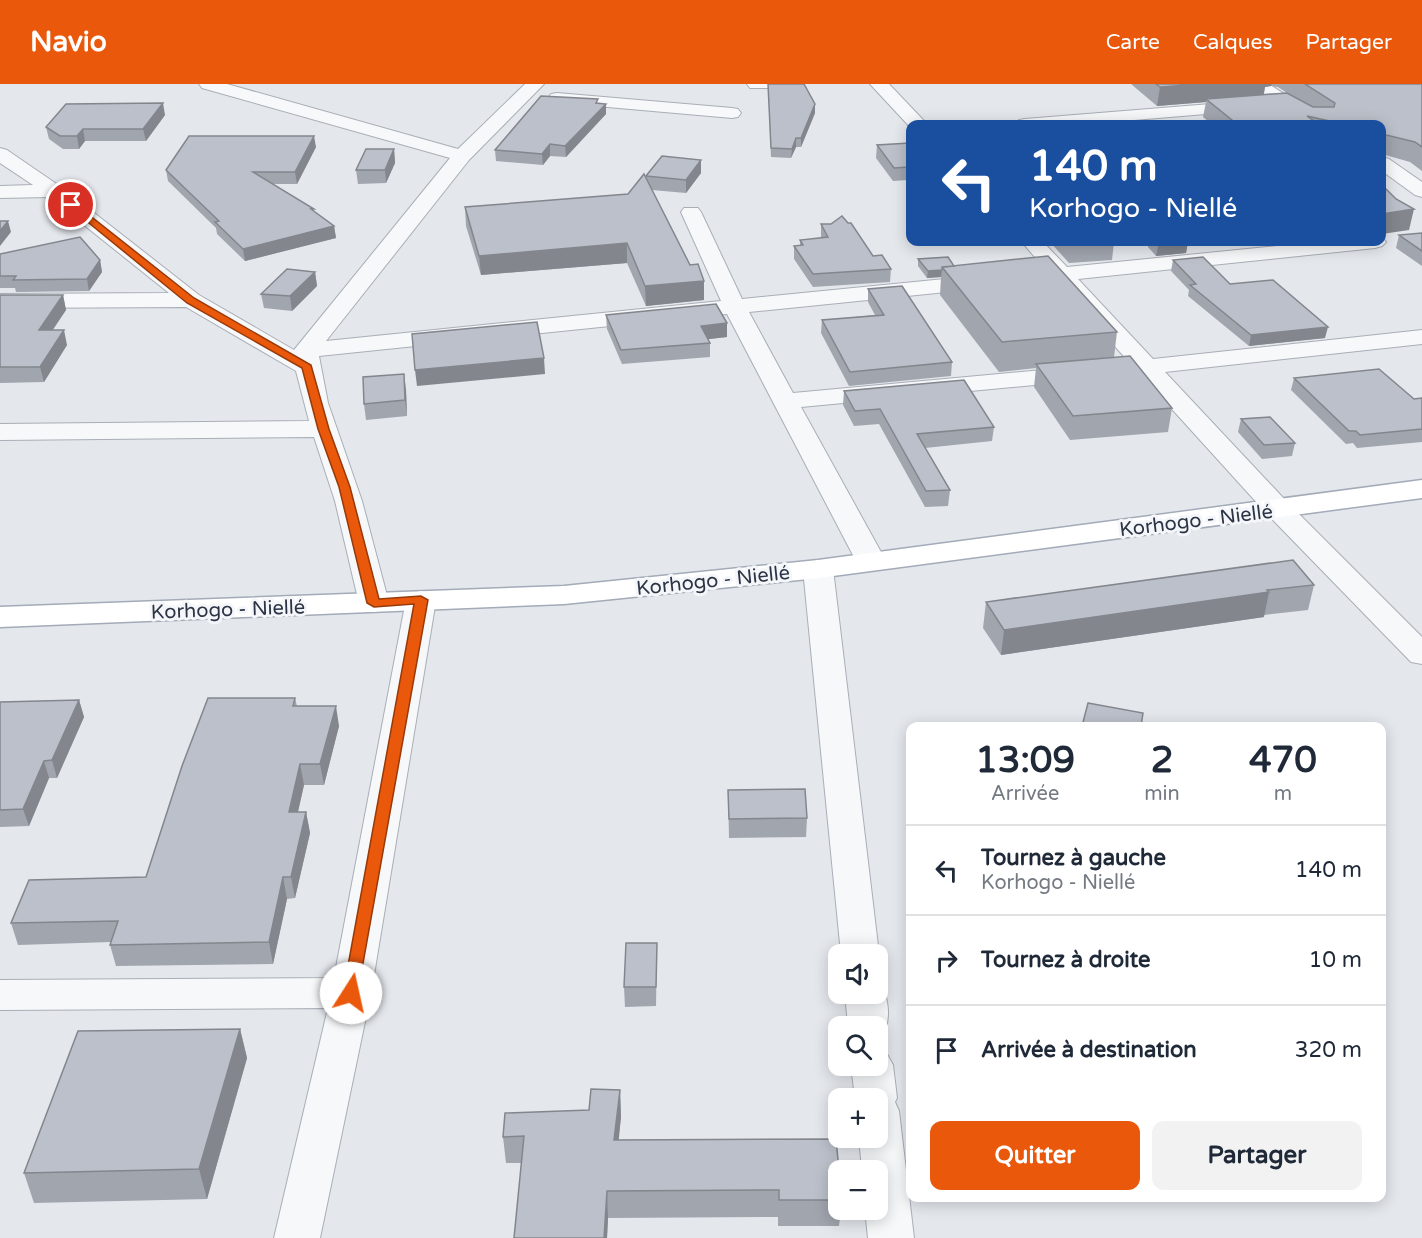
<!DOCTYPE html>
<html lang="fr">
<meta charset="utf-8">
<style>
:root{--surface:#fff;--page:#f2f2f3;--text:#1f2937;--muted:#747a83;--line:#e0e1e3;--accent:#ea580c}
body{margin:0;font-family:"Varela Round",sans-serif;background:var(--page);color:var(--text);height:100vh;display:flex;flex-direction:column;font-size:22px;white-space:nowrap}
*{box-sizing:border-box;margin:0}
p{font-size:20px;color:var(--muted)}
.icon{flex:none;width:33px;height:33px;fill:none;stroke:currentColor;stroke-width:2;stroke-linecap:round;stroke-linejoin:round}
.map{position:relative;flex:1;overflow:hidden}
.side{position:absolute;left:906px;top:638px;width:480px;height:480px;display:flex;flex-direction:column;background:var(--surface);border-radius:12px;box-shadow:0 3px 15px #0003}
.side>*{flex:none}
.guide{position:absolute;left:906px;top:36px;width:480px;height:126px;border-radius:12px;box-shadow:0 3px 15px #0003;background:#1a4fa0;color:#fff;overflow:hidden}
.tools{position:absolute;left:828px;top:860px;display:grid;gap:12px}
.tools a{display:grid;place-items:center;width:60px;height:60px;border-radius:12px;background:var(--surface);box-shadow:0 3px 15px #0003;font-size:30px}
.pin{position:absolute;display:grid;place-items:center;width:51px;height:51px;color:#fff;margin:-26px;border:3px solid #fff;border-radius:50%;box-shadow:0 2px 6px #0007}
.me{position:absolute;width:66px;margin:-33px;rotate:10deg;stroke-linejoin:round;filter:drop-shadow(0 0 4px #0008)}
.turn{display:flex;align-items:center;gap:21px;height:126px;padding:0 24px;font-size:27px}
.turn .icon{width:78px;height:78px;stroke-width:2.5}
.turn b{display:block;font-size:42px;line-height:51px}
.eta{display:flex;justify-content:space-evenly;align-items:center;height:102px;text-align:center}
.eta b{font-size:36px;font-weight:800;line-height:42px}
.action{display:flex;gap:12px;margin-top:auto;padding:12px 24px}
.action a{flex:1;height:69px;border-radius:12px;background:var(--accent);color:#fff;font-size:24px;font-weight:800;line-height:69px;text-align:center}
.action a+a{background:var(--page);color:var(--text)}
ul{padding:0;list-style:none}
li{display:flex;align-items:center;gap:18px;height:90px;padding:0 24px;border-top:2px solid var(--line)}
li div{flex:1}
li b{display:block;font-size:22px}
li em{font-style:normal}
header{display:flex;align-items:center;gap:36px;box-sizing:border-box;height:84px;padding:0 30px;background:var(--accent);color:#fff}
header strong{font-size:28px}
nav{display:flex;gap:33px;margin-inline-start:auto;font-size:21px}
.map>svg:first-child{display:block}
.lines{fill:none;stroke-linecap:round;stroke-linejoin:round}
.minor-casing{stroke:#a9aeb7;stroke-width:2}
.major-casing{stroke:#a3abb8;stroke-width:3}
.minor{fill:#f7f8fa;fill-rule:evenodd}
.major{fill:#fff;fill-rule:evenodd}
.wall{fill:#a1a5ae;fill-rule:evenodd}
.shaded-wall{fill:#83868d}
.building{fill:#bbc0ca;stroke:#83868d;stroke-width:1.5}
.route{fill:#ea580c;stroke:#983908;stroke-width:1.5}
.labels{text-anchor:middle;stroke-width:6;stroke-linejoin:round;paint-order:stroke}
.street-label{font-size:20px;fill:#2b3445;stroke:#f4f6f9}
</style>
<header>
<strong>Navio</strong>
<nav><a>Carte</a><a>Calques</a><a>Partager</a></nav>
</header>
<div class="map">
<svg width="1422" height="1154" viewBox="0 0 1422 1154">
<rect width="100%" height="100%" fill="#e4e7ec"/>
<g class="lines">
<g class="minor-casing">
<g id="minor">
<path d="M199,0H227L458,65L525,0H544L469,76L326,257L721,217L681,128L684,124H698L701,128L742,215L1045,185L1022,158H1043L1067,183L1317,158H1382V154L1386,158L1382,162L1375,164L1078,195L1153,275L1422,246V260L1165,288L1288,419L1422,553V580L1411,578L1268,431L1141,291L801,323L886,477L881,483L871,486L861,483L856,477L727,230L319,272L328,319L362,417L389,519L385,525L374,528L363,525L359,519L335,417L314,353L0,356V340L309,337L296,287L186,223L0,224V210L169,209L49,113L0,114V102L33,101L0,79V64L7,66L61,103L199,211L294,266L450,74L202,4ZM1056,197L1129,278L793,309L749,228Z"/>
<polygon points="747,0 773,0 770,4 750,4"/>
<polygon points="870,0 889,0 927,40 910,40 910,43"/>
<polygon points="1248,0 1269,0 1330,40 1309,40"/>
<polygon points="557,9 732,24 738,25 741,29 738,33 732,34 551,18 548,14 551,10"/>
<polygon points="1248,17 1254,18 1257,22 1254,26 1086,40 1016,40 1019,36 1025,35"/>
<polygon points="1382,73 1389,75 1422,98 1422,113 1415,111 1382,87"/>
<polygon points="818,476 828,479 833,485 879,870 878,873 878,870 841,870 803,485 808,479"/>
<polygon points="421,507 432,510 436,516 371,909 320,1154 274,1154 328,924 0,926 0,896 334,894 406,516 410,510"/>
<path d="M878,898C890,911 891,938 882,953L878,954V942H848L845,909H878Z"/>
<polygon points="878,967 887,970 893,981 897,1014 895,1018 899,1027 914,1154 868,1154 865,1125 878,1125 878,1086 862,1086 859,1053 878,1053 878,1014 855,1014 851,981 878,981"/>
</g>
</g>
<g class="major-casing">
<polygon id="major" points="1422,396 1422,414 818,494 564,520 0,543 0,523 564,502 818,476"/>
</g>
<use href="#minor" class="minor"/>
<use href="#major" class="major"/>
</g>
<g class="wall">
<polygon points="768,0 815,20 815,29 801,63 796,63 791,74 771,73"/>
<path d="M1131,0H1422V87L1410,78L1382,70V40H1211L1203,33L1206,18L1157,22ZM1271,2L1278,3L1287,9L1264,10L1265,3Z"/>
<polygon points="599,19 606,30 566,73 550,72 543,81 496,77 495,66"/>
<polygon points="165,31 146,57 85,57 79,65 63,65 49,55 46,43"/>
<polygon points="910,59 910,99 908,96 893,97 876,74 877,61"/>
<polygon points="316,63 297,100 272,100 334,142 336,154 245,177 217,150 216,144 168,97 166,86"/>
<polygon points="394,65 395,79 386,99 358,100 356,86"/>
<polygon points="701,76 701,89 686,109 652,106 690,181 704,197 704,216 646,222 627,179 481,191 466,142 465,123 628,110 646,94 646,92"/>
<polygon points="821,140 873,172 891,185 890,198 813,203 794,175 794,162 800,161 800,156 821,154"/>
<polygon points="1422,149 1422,182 1396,164 1399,151"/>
<polygon points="1050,158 1114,158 1112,176 1069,179"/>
<polygon points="1148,158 1188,158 1186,169 1156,172 1148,163"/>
<polygon points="1272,158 1317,158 1275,160"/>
<polygon points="0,170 100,176 102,188 89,207 16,208 15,204 0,204"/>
<polygon points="918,175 954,182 1117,248 1114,273 1172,324 1168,348 1070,356 1034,303 1036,284 999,288 940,211 941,193 927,194 918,182"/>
<polygon points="1173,176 1230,200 1325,254 1249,262 1188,212 1189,206 1171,187"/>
<polygon points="315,188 317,202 292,227 264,224 261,210"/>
<polygon points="868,205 952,278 951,292 849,302 821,249 822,236 875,231 868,218"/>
<polygon points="0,211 63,211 66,226 53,246 67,261 44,298 0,299"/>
<polygon points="606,231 727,239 727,253 708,255 710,259 710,273 622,280 607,245"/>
<polygon points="1294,294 1414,315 1422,314 1422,358 1357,364 1353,359 1346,360 1291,306"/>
<polygon points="406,306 407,332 366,336 364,320"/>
<polygon points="844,307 994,343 992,357 925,364 950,406 948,422 925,423 879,340 854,342 843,321"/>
<polygon points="1241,335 1295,359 1292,372 1262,375 1238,348"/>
<polygon points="1314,501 1308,526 1264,531 1264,533 1001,571 983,544 986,518"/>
<polygon points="295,614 297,622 339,642 324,701 304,701 298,728 306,728 310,749 295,814 287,815 273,880 116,882 110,861 111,858 18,861 11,839 146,793"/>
<polygon points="79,616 84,633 57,694 49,694 29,742 0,743 0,618"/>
<polygon points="728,706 807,734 806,753 729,754"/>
<polygon points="657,859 656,922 625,923 624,903"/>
<polygon points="240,945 247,974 207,1115 34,1119 24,1089"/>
<polygon points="620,1006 621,1033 618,1056 838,1086 838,1125 841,1125 839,1142 778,1142 778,1133 608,1134 607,1154 514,1154 522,1079 506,1079 503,1053 589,1026"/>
</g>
<g class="shaded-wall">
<polygon points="1202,0 1272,0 1271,2 1265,3 1263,13 1206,15 1206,18 1157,22 1160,3"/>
<polygon points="163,19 165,31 146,57 143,45"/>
<polygon points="606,20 606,30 566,73 565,62"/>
<polygon points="815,20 815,29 801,63 801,54"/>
<polygon points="83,45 85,57 79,65 77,52"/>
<polygon points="314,52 316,63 297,100 295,88"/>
<polygon points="796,54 796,63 791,74 792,65"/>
<polygon points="550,60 550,72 543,81 542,70"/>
<polygon points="394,65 395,79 386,99 385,86"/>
<polygon points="701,76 701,89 686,109 686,96"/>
<polygon points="1414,125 1409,146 1382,150 1382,130"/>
<polygon points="8,137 11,148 0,162 0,147"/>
<polygon points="334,142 336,154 245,177 243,165"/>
<polygon points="1159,158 1188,158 1186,169 1156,172"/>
<polygon points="627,159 627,179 481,191 479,172"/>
<polygon points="100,176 102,188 89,207 87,195"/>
<polygon points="942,186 941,193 927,194 928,187"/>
<polygon points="315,188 317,202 292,227 290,212"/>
<polygon points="704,197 704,216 646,222 645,202"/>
<polygon points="63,211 66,226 42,261 39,246"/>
<polygon points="727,239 727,253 701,256 701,242"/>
<polygon points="1328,243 1325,254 1249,262 1251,251"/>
<polygon points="64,246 67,261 44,298 40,283"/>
<polygon points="544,274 545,290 417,302 415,286"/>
<polygon points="404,290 406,306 407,332 405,316"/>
<polygon points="1269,508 1264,533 1001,571 1004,546"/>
<polygon points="79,616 84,633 57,694 52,676"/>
<polygon points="336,622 339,642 324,701 320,680"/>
<polygon points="44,677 49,694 29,742 23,725"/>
<polygon points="300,680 304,701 293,749 289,728"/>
<polygon points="306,728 310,749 295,814 291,793"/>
<polygon points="283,793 287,815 273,880 269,858"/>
<polygon points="240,945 247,974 207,1115 199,1085"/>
<polygon points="620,1006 621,1033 616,1083 614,1056"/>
<polygon points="607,1107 608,1134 607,1154 604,1154"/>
</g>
<g class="building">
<polygon points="768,0 804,0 815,20 801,54 796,54 792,65 771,64"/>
<polygon points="1156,0 1202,0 1160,3"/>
<polygon points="1305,0 1422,0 1422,63 1415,58 1382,50 1382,40 1343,40 1307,32 1318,40 1237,40 1206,15 1287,9 1313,23 1334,23 1335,19"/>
<polygon points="541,12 598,15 596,19 606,20 565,62 550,60 542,70 495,66"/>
<polygon points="163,19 143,45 83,45 77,52 60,52 46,43 66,20"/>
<polygon points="189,52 314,52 295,88 253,88 314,125 311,125 334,142 243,165 215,138 219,137 166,86"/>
<polygon points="910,59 910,85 909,83 894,84 877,61"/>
<polygon points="366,65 394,65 385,86 356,86"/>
<polygon points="662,72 701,76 686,96 646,92"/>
<polygon points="644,90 690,181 698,180 704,197 645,202 627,159 479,172 465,123 628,110"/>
<polygon points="1382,101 1396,115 1414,125 1382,130"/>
<polygon points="842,132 848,139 851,139 873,172 882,171 891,185 813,190 794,162 803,161 800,156 828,153 821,140 831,140"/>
<polygon points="0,137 8,137 0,147"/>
<polygon points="1422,149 1422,167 1399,151"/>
<polygon points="80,153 100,176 87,195 13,196 16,192 0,192 0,170"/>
<polygon points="1048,172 1117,248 1002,258 942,183"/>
<polygon points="948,173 954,182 942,183 942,186 928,187 918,175"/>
<polygon points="1203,173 1230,200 1273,196 1328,243 1251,251 1190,201 1196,200 1173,176"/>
<polygon points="287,185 315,188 290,212 261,210"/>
<polygon points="902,202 952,278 850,288 822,236 884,231 868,205"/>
<polygon points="0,211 63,211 39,246 64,246 40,283 0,283"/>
<polygon points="716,220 727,239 701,242 710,259 621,266 606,231"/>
<polygon points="537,238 544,274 415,286 412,250"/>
<polygon points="1130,272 1172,324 1073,332 1036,280"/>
<polygon points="1379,285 1414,315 1422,314 1422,345 1360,351 1356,347 1349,347 1294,294"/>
<polygon points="404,290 405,316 364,320 363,293"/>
<polygon points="964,296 994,343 917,350 950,406 926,407 880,325 855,327 844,307"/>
<polygon points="1270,333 1295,359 1264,361 1241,335"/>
<polygon points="1293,476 1314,501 1267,506 1269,508 1004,546 986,518"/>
<polygon points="208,614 295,614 293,622 336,622 320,680 300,680 289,728 306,728 291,793 283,793 269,858 110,861 118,837 11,839 29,796 146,793 182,682"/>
<polygon points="79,616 52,676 44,677 23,725 0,726 0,618"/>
<polygon points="1088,619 1143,629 1141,642 1082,642"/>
<polygon points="805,705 807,734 729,735 728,706"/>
<polygon points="626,859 657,859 656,903 624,903"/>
<polygon points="240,945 199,1085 24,1089 78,947"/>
<polygon points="591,1005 620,1006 614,1056 836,1055 839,1086 838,1116 779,1116 779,1106 607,1107 604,1154 514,1154 524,1052 503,1053 505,1029 589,1026"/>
</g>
<polygon class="route" points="68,119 74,119 194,214 311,281 329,345 350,403 379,515 421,512 428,516 357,913 351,915 345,913 343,909 414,520 374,523 367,519 339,403 318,345 302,284 187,219 68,122"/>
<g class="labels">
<g class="street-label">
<text transform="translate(1196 436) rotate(-7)" y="7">Korhogo - Niellé</text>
<text transform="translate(713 496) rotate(-6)" y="7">Korhogo - Niellé</text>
<text transform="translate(228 525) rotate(-2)" y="7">Korhogo - Niellé</text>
</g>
</g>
</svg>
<div class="tools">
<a><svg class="icon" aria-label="sound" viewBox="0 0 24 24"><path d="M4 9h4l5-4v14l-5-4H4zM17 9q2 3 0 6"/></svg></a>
<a><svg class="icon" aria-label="search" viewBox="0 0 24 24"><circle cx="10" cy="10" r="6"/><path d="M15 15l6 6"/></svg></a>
<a>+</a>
<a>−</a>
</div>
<div class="pin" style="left:71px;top:121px;background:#d93025"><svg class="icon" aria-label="arrive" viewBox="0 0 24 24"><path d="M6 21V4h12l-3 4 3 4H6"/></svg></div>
<svg class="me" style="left:351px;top:909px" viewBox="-20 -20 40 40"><circle r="19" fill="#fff"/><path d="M0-13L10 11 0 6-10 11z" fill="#ea580c"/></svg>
<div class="guide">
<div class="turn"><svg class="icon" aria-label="left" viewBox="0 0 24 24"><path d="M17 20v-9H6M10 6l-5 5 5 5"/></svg><div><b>140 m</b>Korhogo - Niellé</div></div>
</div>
<section class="side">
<div class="eta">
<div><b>13:09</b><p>Arrivée</p></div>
<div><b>2</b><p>min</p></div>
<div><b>470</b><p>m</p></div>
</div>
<ul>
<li><svg class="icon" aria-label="left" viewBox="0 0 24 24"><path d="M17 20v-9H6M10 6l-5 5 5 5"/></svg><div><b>Tournez à gauche</b><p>Korhogo - Niellé</p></div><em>140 m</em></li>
<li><svg class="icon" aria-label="right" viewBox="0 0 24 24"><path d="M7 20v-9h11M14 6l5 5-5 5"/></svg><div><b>Tournez à droite</b></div><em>10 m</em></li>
<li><svg class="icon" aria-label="arrive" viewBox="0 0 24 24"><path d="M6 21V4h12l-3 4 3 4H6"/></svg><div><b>Arrivée à destination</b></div><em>320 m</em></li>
</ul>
<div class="action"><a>Quitter</a><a>Partager</a></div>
</section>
</div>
